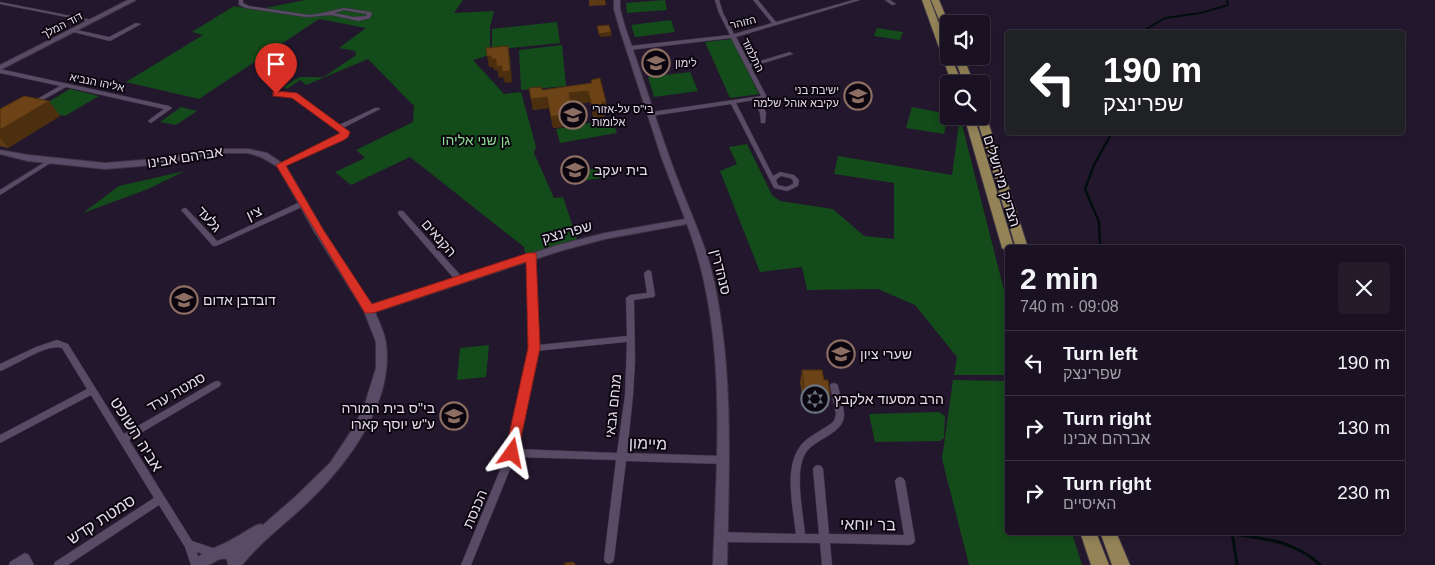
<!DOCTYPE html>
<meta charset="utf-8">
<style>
:root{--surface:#1a1122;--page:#231a2a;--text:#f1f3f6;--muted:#9f9da5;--line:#383140}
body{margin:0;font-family:Arial,Heebo,sans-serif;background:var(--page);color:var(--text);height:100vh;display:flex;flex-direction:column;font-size:19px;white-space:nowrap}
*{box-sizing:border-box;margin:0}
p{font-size:16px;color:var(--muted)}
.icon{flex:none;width:28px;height:28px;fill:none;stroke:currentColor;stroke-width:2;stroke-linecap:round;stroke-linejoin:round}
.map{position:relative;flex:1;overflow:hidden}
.details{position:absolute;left:1005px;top:245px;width:400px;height:290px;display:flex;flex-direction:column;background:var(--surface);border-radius:5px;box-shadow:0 2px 8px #0003,0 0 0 1px var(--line)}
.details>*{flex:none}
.top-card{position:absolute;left:1005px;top:30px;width:400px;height:105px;border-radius:5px;box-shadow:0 2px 8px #0003,0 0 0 1px var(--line);background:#202124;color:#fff;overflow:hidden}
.controls{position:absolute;left:940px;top:15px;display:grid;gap:10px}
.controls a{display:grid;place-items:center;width:50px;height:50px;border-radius:5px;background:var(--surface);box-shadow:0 2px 8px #0003,0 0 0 1px var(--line);font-size:25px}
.pin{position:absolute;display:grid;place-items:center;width:42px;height:42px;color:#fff;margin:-51px -21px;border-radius:50% 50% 50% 0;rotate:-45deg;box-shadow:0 0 5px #0007}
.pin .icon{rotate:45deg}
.me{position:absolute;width:55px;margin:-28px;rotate:12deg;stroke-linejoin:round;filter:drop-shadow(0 0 4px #0008)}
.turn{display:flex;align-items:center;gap:18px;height:105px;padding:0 15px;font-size:22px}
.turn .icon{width:65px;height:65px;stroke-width:2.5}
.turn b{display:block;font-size:35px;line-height:42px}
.round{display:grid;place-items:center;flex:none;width:52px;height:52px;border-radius:5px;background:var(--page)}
.overview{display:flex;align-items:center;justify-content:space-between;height:85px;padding:0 15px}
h1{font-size:30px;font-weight:700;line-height:38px}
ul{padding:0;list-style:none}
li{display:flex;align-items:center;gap:15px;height:65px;padding:0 15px;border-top:1px solid var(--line)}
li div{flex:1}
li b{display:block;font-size:19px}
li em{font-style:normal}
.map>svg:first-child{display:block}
.green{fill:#144b1a}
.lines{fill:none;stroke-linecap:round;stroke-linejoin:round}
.stream-far2{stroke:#020e0e;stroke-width:2}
.stream-far1{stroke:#020e0e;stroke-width:2.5}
.stream{stroke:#020e0e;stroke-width:3}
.minor-casing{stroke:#3c3243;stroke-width:1}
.tertiary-casing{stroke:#3c3243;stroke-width:2}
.primary-casing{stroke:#3c3243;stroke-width:2}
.minor{fill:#594b65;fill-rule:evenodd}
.tertiary{fill:#594b65;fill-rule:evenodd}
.primary{fill:#938357;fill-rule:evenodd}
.wall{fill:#5d3a13}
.shaded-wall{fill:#4c2f0f}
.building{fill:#6c4316;stroke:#4c2f0f}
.route{fill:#d93025;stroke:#8d1f18}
.labels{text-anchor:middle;stroke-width:4;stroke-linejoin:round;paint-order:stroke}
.far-street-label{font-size:11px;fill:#e2dae9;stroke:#0a050e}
.far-poi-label{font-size:11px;fill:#e2dae9;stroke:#0a050e;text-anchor:start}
.park-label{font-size:14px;fill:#8bda8e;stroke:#0a050e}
.street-label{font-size:14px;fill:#e2dae9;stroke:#0a050e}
.poi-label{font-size:14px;fill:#e2dae9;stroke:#0a050e;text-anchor:start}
.near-street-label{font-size:16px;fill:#e2dae9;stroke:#0a050e}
</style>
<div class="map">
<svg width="1435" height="565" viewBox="0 0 1435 565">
<rect width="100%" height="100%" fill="#23172d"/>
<g class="green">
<polygon points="305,0 463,0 454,13 494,11 490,27 490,55 473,60 504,94 521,92 536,147 534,153 554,198 563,197 578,242 526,257 524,247 410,157 351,185 335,172 365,158 356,150 413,122 414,106 368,59 306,85 300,80 287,89 284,87 299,77 324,77 356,55 355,51 339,48 366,28 319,19 199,99 126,82 203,35 192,32 234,6 255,10"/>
<polygon points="665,0 667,10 627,13 626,3"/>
<polygon points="671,20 675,32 635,37 631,25"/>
<polygon points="557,22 560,43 492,50 492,29"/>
<polygon points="877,28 903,32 900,40 874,36"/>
<polygon points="732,39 759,94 730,98 705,42"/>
<polygon points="562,45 566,86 521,90 519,50"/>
<polygon points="690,72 698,91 654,97 648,77"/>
<polygon points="70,89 99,96 65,116 35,110"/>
<polygon points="181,107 197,111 176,125 160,122"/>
<polygon points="912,107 948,114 944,134 906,128"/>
<polygon points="960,117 1007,302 1007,375 954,375 957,357 915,305 878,289 807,290 802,267 760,272 720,171 737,164 729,147 747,144 772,195 780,201 833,209 864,236 894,239 894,183 834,174 838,156 952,175"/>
<polygon points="612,119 617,133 560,143 556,129"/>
<polygon points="598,168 601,178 577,182 574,172"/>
<polygon points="185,171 148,189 83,213 119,186"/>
<polygon points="489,345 486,377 457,380 460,348"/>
<polygon points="953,380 1007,381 1008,532 1072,533 1082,565 969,565 942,459"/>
<polygon points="939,412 945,416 944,438 940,441 875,442 869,414"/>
</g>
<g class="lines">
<g class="stream-far2">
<polyline points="1131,32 1143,31 1165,18 1201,13 1228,5 1227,0"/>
<polyline points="1106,144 1112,132"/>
</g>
<polyline class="stream-far1" points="1100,248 1099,222 1085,189 1094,165 1106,143"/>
<g class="stream">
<polyline points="1232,532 1237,565"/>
<path d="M1233,534C1264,538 1297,542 1320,565"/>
</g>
<g class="minor-casing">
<g id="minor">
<path d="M239,0H243V3L249,6L309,15L318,14L344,8L370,12L372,13L370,18L359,21L331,15L306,17L246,8L239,5ZM344,10L367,14L366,16L354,17L334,13Z"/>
<path d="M715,0H719L723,13L734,34L772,23L753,0H758L776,22L853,0H860L736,37L750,64L790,52L793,54L751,67L767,97L760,99L766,113L765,123H761L760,113L754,100L736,103L773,176L780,172L794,175L799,180L798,186L787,191L774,188L731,104L651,116L648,114L651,112L761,96L731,38L630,50L627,48L630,46L730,35L719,13ZM781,176L790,178L793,180V184L786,187L778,185L776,180Z"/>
<polygon points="885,0 890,0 896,4 892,5"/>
<polygon points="0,2 92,20 94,21 92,22 0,4"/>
<polygon points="136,23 141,24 110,41 69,31 72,29 109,37"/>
<polygon points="0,69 169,106 172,108 151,123 148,121 149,120 164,109 66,87 32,106 30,105 30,103 60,86 0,73"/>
<polygon points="276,92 296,94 339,125 375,108 379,108 380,109 343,128 349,133 343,139 281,167 278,165 279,164 339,137 342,133 293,97 274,95 274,93"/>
<polygon points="50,159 52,160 52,162 0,195 0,190"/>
<polygon points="300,202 302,202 305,204 304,206 216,246 213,246 181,210 184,208 186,208 217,241"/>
<polygon points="399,211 403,211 462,277 463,279 462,281 456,281 399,215 398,213"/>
<path d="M529,254H535L536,256L538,345L627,336L626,298L630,295L647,293L644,273L648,270L651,271L655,295L654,297L634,300L635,361L633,395L627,453L723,456L726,457L728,460L726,463L723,464L626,461L614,559L613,562L609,564L605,562L604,559L616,460L515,457L471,565H461L507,453L530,348L528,256ZM627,342L625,395L617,453L517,449L537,351Z"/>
<path d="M57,340L68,344L124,434L214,382L217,381L220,382L221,384L220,386L129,440L192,541L219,550L220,553L219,556L215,558L197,552L201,565H191L185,547L159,505L68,565H54L55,562L154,498L91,395L0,443V435L87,389L62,348C47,343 15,366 0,371V364L36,347Z"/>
<path d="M834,383L837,384L838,386C840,395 843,404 844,413C846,435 812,438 804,456C795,475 803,513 805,534H819L813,469L815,466L818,465L821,466L823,469L829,534L904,535L895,481L897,478L900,477L903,478L905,481L915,540L914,543L910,545L830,543L832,565H822L820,543L721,542L717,540L716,537L717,534L721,532L796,534C793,507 783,465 802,444C811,434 824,430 834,421L836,414L830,386L831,384Z"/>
<polygon points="25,553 29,555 34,565 9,565 10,562"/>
</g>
</g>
<g class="tertiary-casing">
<g id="tertiary">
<polygon points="128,0 136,0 0,70 0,65"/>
<path d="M614,0H620V9L625,27C643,77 658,128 677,178C690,212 706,245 714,281C734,375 729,470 727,565H713C717,452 728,332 687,224L605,239L560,251L375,312C379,322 385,333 386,344C394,404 346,466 305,505C284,525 260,542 242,565H228L227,559C216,557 215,564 207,565C203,565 197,565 193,565C199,552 210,550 221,545C233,540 244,532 255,526L260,524L263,525L295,497L330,463L352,430L364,407L376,368V342L364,311L314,231L278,167L261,157L248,153H221L154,165L105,169L28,161L0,154V150L28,155L105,163L154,159L221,149H248L267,153L285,165L323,230L371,305L558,245L605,233L685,219L662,159L619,27L614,9Z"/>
</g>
</g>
<g class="primary-casing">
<g id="primary">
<polygon points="922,0 930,0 949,50 949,56 951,56 962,84 952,84"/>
<polygon points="931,0 939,0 949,24 949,36 945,34"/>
<polygon points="954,56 963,56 974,84 964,84"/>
<polygon points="981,112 986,115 1028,248 1016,248 976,116 981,116"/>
<polygon points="964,116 974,116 1014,248 1008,248 1008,252 1002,248"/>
<polygon points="1080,532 1096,532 1109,565 1091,565"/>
<polygon points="1100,532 1116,532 1130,565 1112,565"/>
</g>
</g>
<use href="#minor" class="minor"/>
<use href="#tertiary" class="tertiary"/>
<use href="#primary" class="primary"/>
</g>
<g class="wall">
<polygon points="589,0 605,0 606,5 589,6"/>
<polygon points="591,80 606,102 608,113 604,114 605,120 594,121 590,102 571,105 575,123 562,125 563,127 553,128 549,108 533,110 531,99 542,90 592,83"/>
<polygon points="49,101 60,116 8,148 0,146 0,109"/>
<polygon points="802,370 824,380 830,395 828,407 804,407 800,382"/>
</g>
<g class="shaded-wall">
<polygon points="611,32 612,36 600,37 599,34"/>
<polygon points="508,46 510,57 512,82 505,83 503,77 499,78 497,70 494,70 493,67 489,67 487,56"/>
<polygon points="588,91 590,102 571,105 569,93"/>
<polygon points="547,97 549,108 533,110 531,99"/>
<polygon points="49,101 60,116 8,148 0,137 0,130"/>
<polygon points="602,102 606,102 608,113 604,114 605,120 594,121 593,110"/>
<polygon points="573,112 575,123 562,125 563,127 553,128 551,117 561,113"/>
</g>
<g class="building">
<polygon points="609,25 611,32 599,34 597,26"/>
<polygon points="508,46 510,71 502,72 502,66 496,66 496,59 491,59 491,56 487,56 486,48"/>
<polygon points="600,78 606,102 602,102 604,108 593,110 588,91 569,93 573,112 561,113 561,115 551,117 547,97 531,99 529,88 542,87 542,90 592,83 591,80"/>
<polygon points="24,96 49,101 0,130 0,109"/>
<polygon points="802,370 822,370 824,380 828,380 830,395 805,396"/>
<polygon points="573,562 576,565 564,565 565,563"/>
</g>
<polygon class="route" points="276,91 297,93 350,132 348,137 344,140 286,166 324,231 372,304 528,253 536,253 540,348 517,457 512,459 507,457 505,453 528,348 526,262 373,313 365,313 276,165 340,133 292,98 273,96 273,92"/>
<defs>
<g id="school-ring" transform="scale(1.4375)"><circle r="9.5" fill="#0a050e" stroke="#8d6e63" stroke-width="1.5"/><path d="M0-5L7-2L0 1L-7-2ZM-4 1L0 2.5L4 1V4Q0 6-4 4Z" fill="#8d6e63"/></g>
<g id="synagogue-ring" transform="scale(1.4375)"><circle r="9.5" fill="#0a050e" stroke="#6b7280" stroke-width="1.5"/><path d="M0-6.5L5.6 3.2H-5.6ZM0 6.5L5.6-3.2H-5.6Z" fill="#6b7280"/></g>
</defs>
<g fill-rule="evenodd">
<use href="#school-ring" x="656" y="63"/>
<use href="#school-ring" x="858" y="96"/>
<use href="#school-ring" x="573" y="115"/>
<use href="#school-ring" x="575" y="170"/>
<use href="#school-ring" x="184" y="300"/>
<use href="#school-ring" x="841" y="354"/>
<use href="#synagogue-ring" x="815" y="399"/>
<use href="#school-ring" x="454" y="416"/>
</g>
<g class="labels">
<g class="far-street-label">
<text transform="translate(743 22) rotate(-14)" y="4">הזוהר</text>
<text transform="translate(62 25) rotate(-27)" y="4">דוד המלך</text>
<text transform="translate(753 55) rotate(63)" y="4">התלמוד</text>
<text transform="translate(97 82) rotate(12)" y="4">אליהו הנביא</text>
</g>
<g class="far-poi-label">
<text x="675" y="67">לימון</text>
<text x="839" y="94" text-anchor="end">ישיבת בני<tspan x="839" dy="13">עקיבא אוהל שלמה</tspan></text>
<text x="592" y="113">בי"ס על-אזורי<tspan x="592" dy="13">אלומות</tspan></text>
</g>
<g class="park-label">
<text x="476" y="145">גן שני אליהו</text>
</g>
<g class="street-label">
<text transform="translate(185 157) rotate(-9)" y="5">אברהם אבינו</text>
<text transform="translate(1002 181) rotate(73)" y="5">הצדיק מירושלים</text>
<text transform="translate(254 213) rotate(-25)" y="5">צין</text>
<text transform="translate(209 219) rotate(48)" y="5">גלעד</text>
<text transform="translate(567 232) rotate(-15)" y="5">שפרינצק</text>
<text transform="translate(439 238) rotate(49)" y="5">הקנאים</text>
<text transform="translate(721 272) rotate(76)" y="5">סנהדרין</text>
<text transform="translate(176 392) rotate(-30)" y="5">סמטת ערד</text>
<text transform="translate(613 406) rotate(-84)" y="5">מנחם גבאי</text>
<text transform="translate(475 509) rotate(-67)" y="5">הכנסת</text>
</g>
<g class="poi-label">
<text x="594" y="175">בית יעקב</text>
<text x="203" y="305">דובדבן אדום</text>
<text x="860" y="359">שערי ציון</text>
<text x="834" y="404">הרב מסעוד אלקבץ</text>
<text x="435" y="413" text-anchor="end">בי"ס בית המורה<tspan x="435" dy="16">ע"ש יוסף קארו</tspan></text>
</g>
<g class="near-street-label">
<text transform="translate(137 434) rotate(58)" y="6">אביה השופט</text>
<text transform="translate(648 443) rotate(2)" y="6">מיימון</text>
<text transform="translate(101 519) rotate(-33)" y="6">סמטת קדש</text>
<text transform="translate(868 524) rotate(1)" y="6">בר יוחאי</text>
</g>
</g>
</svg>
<div class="controls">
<a><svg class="icon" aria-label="sound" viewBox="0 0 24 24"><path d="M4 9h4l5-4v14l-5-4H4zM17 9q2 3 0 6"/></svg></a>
<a><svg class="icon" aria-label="search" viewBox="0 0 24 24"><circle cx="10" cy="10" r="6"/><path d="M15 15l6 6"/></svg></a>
</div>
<div class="pin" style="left:276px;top:94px;background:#d93025"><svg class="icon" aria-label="arrive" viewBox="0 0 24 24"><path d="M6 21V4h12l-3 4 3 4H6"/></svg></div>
<svg class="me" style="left:512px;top:453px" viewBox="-20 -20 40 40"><path d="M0-17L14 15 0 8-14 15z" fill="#d93025" stroke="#fff" stroke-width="4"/></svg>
<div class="top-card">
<div class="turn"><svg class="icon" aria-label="left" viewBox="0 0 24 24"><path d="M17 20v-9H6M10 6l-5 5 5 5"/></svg><div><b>190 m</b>שפרינצק</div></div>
</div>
<section class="details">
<div class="overview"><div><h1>2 min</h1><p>740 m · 09:08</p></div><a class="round"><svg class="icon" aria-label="close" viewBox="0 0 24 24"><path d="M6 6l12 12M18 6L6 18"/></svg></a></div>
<ul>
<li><svg class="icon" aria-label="left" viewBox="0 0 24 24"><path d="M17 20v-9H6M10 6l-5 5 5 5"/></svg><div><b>Turn left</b><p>שפרינצק</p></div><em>190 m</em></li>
<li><svg class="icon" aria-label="right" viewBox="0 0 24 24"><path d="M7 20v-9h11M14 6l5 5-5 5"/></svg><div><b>Turn right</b><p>אברהם אבינו</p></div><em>130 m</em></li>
<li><svg class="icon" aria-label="right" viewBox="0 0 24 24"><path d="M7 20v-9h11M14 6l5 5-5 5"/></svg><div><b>Turn right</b><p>האיסיים</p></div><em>230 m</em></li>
</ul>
</section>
</div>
